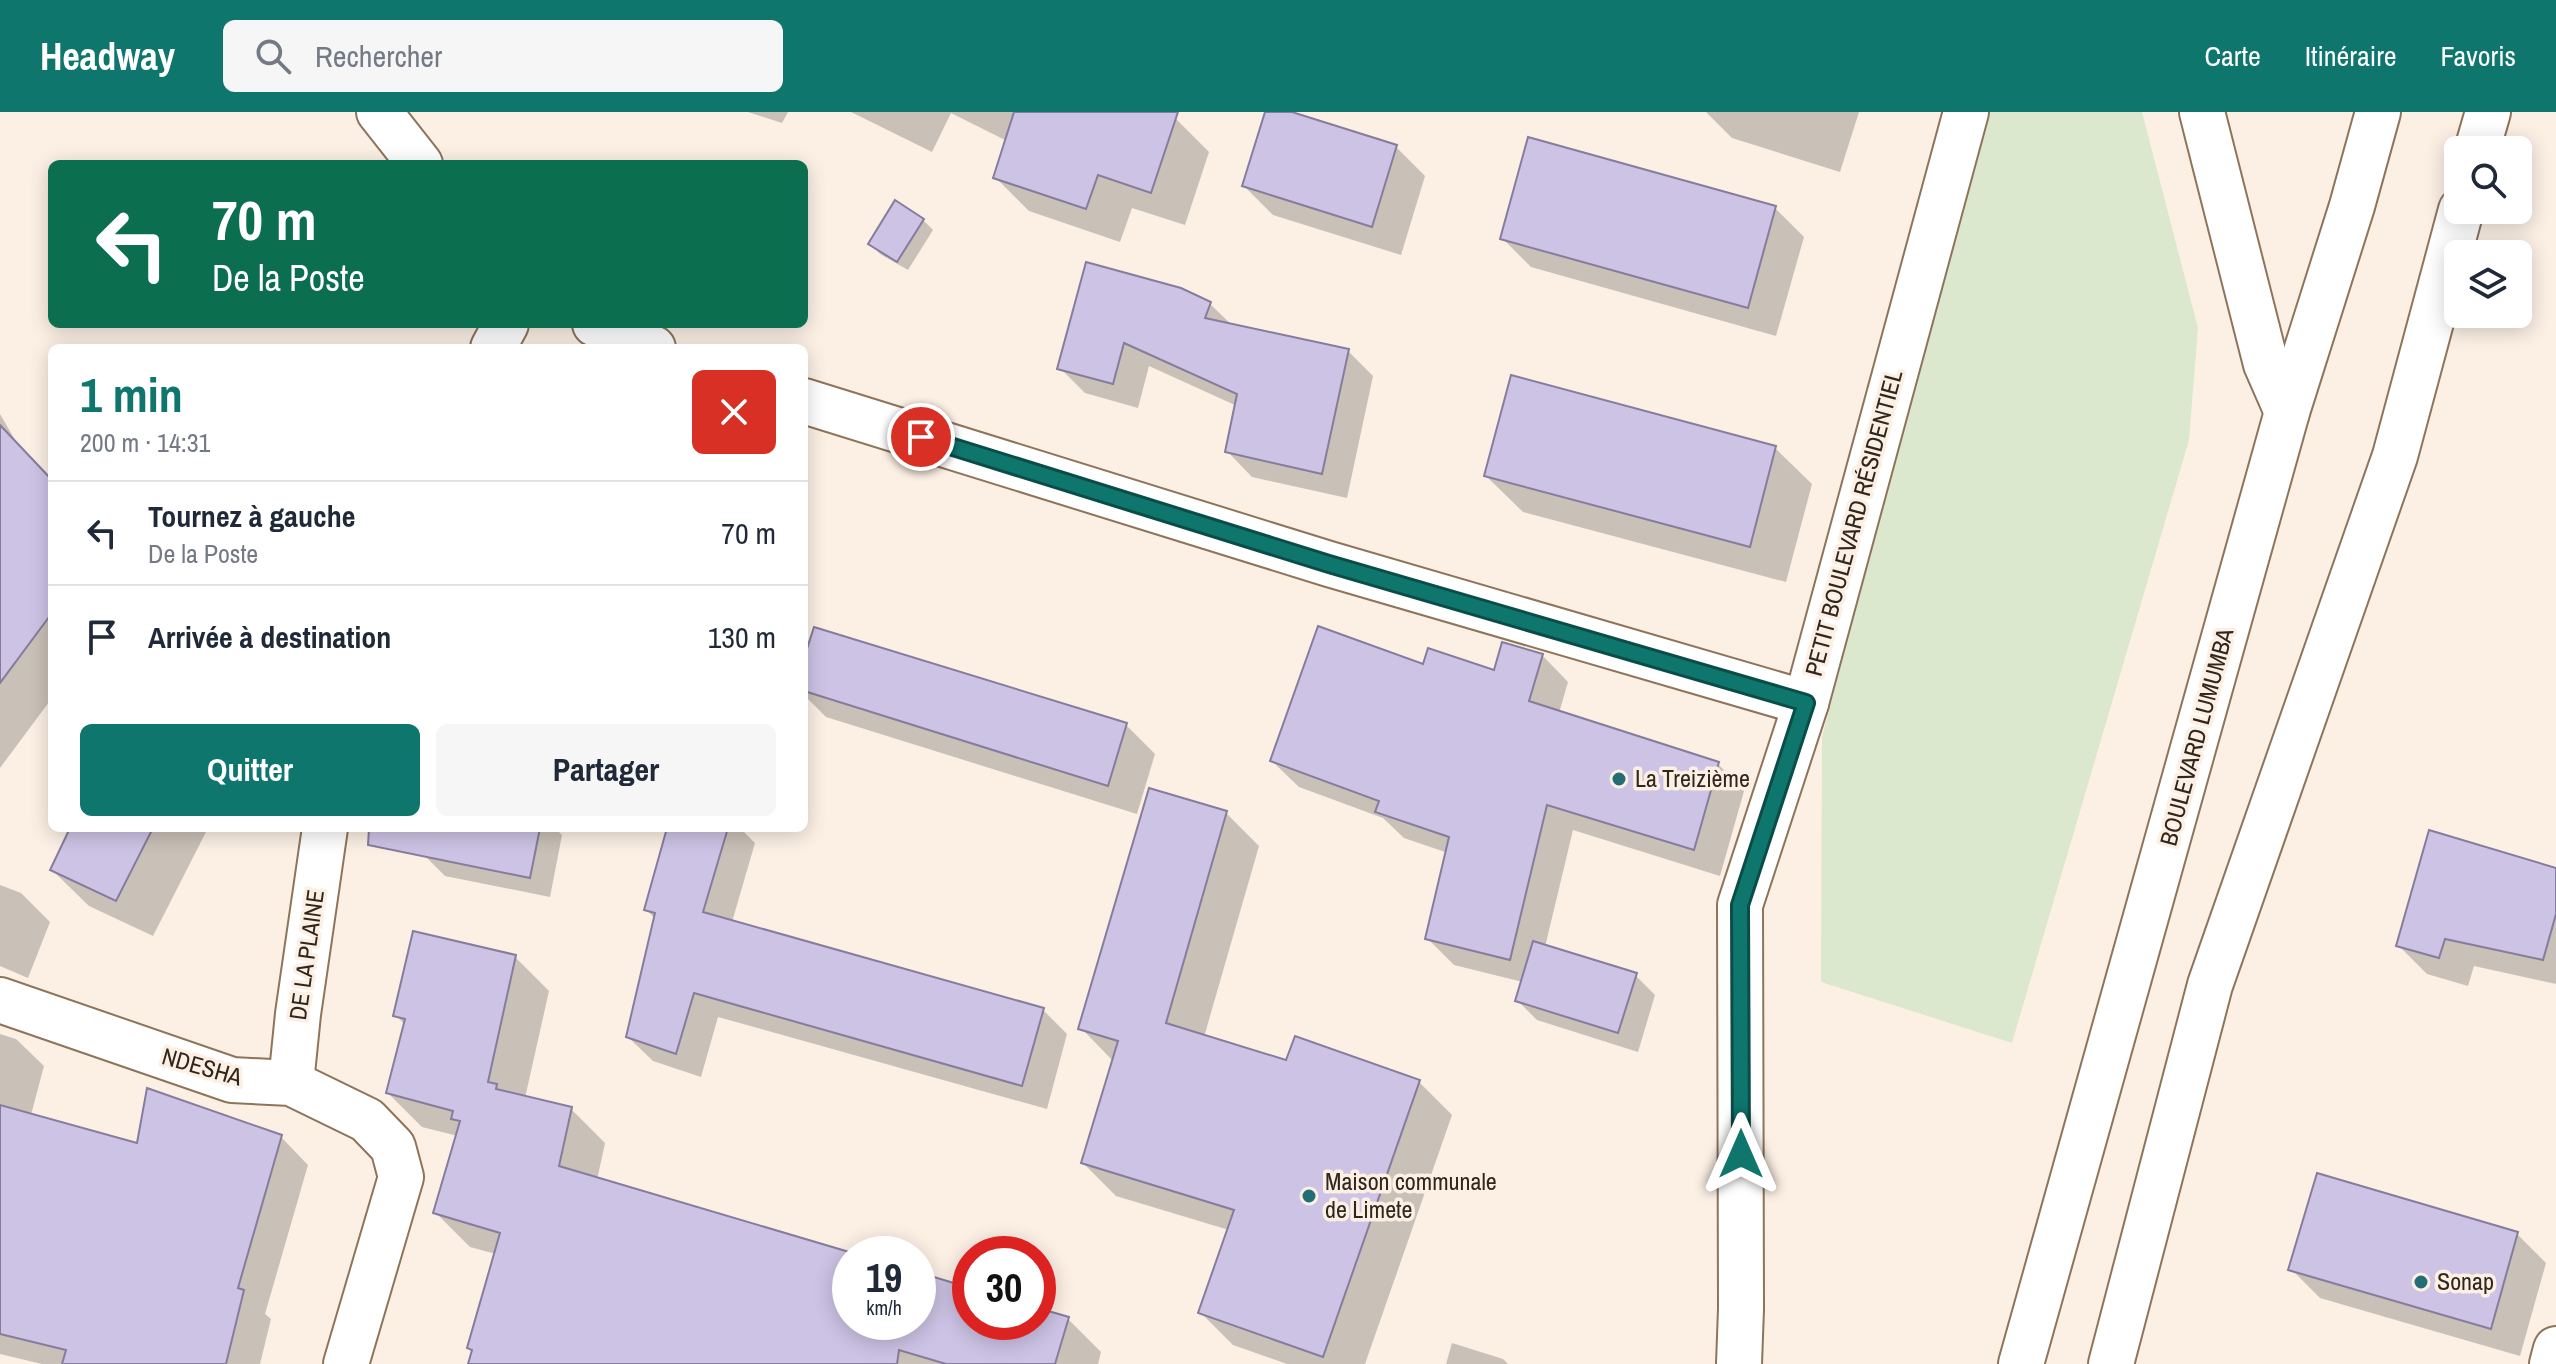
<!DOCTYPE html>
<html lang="fr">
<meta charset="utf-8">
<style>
:root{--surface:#fff;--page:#f6f6f7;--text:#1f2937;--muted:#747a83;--line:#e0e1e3;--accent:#0f766e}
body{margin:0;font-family:"Archivo Narrow",sans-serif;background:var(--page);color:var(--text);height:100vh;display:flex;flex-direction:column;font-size:30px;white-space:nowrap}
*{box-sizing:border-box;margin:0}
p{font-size:26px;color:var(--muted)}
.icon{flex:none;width:44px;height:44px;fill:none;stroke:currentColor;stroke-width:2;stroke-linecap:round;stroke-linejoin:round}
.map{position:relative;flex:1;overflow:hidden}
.sheet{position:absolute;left:48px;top:232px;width:760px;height:488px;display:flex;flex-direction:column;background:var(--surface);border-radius:12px;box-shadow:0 4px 20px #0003}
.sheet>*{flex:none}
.banner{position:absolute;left:48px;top:48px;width:760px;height:168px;border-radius:12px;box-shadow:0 4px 20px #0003;background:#0b6e4f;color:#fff;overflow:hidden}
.buttons{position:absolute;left:2444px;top:24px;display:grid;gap:16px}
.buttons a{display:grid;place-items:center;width:88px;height:88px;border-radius:12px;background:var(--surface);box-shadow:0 4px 20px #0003;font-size:40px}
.speed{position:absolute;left:832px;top:1124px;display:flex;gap:16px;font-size:40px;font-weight:700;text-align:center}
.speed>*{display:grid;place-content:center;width:104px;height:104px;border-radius:50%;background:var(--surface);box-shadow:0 4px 20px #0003;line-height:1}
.speed small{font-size:20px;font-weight:400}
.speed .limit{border:12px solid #d22;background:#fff;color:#111}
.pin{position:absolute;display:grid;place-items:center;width:68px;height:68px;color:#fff;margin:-34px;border:4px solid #fff;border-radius:50%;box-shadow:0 2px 8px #0007}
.me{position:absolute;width:88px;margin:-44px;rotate:0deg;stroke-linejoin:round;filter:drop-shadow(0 0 6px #0008)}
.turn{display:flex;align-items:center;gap:28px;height:168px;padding:0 32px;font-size:36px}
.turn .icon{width:104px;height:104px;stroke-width:2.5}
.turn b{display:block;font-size:56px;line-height:68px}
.round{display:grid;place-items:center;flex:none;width:84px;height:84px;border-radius:12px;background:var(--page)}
.summary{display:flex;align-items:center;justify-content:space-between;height:136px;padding:0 32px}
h1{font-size:48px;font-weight:700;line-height:60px;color:var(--accent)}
.primary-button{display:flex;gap:16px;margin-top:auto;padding:16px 32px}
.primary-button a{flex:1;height:92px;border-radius:12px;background:var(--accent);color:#fff;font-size:32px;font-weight:700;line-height:92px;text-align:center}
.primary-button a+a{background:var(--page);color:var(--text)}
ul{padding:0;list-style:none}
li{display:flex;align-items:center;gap:24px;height:104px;padding:0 32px;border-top:2px solid var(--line)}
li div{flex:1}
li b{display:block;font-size:30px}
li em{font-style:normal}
header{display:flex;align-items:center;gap:48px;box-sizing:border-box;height:112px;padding:0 40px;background:var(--accent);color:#fff}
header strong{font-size:38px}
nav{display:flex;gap:44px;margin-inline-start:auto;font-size:28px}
.search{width:560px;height:72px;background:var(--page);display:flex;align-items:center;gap:20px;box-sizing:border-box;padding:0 28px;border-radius:12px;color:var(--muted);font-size:30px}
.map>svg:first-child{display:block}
.green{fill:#dce8cd}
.shadow{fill:#0003}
.building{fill:#cdc3e5;stroke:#867c9c;stroke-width:2}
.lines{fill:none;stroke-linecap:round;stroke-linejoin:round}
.street-casing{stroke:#8e745b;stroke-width:48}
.secondary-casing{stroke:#8e745b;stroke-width:48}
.highway-casing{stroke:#8e745b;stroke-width:48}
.street{stroke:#fff;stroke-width:44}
.secondary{stroke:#fff;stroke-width:44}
.highway{stroke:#fff;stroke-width:44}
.route-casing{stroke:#0a4d48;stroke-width:20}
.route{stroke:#0f766e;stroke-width:14}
.poi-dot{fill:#236d75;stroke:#fcf0e5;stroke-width:3}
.labels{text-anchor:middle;stroke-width:7;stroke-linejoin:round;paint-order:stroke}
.street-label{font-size:24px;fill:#31261c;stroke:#fcf0e5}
.poi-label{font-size:24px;fill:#31261c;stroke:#fcf0e5;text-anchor:start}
</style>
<header>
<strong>Headway</strong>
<div class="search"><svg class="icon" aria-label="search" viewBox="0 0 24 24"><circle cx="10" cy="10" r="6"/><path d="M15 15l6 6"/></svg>Rechercher</div>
<nav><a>Carte</a><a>Itinéraire</a><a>Favoris</a></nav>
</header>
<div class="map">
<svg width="2556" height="1252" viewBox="0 0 2556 1252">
<rect width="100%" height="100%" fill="#fcf0e5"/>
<polygon class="green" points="1985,0 2142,0 2198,216 2189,328 2012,931 1821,870 1822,625"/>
<g class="shadow">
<polygon points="748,0 788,0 782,11"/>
<polygon points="851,0 1157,0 1175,6 1209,40 1185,113 1132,96 1120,130 1029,99 995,65 1007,29 951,1 932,40"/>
<polygon points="1267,0 1286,0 1396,35 1425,64 1401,143 1273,103 1244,74"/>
<polygon points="1706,0 1859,0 1840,60 1732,26"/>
<polygon points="1775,96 1804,125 1776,224 1531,155 1502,126"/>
<polygon points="923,108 933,118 908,158 880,142 871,132"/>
<polygon points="1210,192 1233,214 1348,239 1373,264 1347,386 1252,365 1227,339 1237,294 1149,254 1138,296 1085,281 1060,256"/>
<polygon points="0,302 18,333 52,369 52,586 0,656"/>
<polygon points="1775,336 1812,372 1786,470 1523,400 1486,364"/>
<polygon points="1542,543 1568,570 1559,601 1718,652 1744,679 1720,764 1573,718 1545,835 1635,863 1655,883 1638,940 1537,908 1517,888 1523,870 1454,853 1428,827 1448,741 1404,726 1383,706 1299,675 1272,649 1424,555 1495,560"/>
<polygon points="804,553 1126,613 1155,642 1137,702 826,605 804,583"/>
<polygon points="1226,701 1259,734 1204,925 1288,951 1419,970 1452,1003 1365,1252 1287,1252 1233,1233 1200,1200 1229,1118 1116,1084 1083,1051 1114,950 1081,916"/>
<polygon points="73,716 208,716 153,824 89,794 52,758"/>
<polygon points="412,716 555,716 562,723 550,785 445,764 425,744"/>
<polygon points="668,716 740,716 755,731 732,810 1043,898 1067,922 1047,997 718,905 701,965 653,949 628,925 656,808 646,797"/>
<polygon points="2556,758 2556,872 2474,854 2468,874 2427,862 2398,833"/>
<polygon points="0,773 21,781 50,810 28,866 0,854"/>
<polygon points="515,845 549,879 525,986 571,997 605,1031 597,1068 850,1142 850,1210 918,1210 918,1162 970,1178 970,1210 1038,1210 1038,1198 1067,1206 1101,1240 1098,1252 470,1252 474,1240 469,1236 496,1142 470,1135 436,1101 458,1024 422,1015 388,981 405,913 396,903"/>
<polygon points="0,922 16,927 44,954 31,1003 138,1034 281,1025 308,1053 265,1202 271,1207 260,1252 42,1252 0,1242"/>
<polygon points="2517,1122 2546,1151 2520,1244 2320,1186 2291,1157"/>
<polygon points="1452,1231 1503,1247 1508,1252 1446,1252"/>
</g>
<g class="building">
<polygon points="1014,0 1178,0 1151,81 1098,63 1086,97 993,66"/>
<polygon points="1265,0 1292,0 1397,33 1372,115 1242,74"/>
<polygon points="1528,25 1776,94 1748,196 1500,127"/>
<polygon points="895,88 924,107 897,150 868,132"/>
<polygon points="1086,150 1181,176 1211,190 1205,206 1349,237 1322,362 1225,340 1237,282 1124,231 1113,272 1057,257"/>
<polygon points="1511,263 1776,334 1750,435 1484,364"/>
<polygon points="0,313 52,368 52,501 0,571"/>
<polygon points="1318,514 1423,552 1428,536 1494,558 1502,530 1543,542 1529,589 1719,650 1694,738 1547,693 1510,848 1425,827 1449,725 1375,700 1379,689 1270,649"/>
<polygon points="814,515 1127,611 1108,674 804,579 804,546"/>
<polygon points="1149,676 1227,699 1166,911 1286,948 1295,924 1420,968 1323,1245 1198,1201 1234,1098 1081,1051 1118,929 1078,917"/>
<polygon points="70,716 153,716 116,789 50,758"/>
<polygon points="369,716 540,716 530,766 368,733"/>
<polygon points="667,716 728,716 703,800 1044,896 1022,974 694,881 676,942 626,925 655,801 644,798"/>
<polygon points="2429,718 2556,756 2556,802 2543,848 2445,827 2439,846 2396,834"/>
<polygon points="413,819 516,843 488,970 497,972 496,977 572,995 559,1054 856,1142 850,1142 850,1210 918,1210 918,1160 970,1176 970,1210 1038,1210 1038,1196 1069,1205 1055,1252 946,1252 899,1238 897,1252 468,1252 472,1238 467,1236 500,1121 433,1101 460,1009 451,1007 453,999 386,981 405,907 393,904"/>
<polygon points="1533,829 1637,861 1618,921 1515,889"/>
<polygon points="147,976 282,1023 238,1176 244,1178 226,1252 62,1252 66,1238 0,1222 0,993 137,1031"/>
<polygon points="2317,1061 2518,1120 2491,1217 2288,1158"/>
</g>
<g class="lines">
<g class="street-casing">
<g id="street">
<polyline points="379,0 420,52"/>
<polyline points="595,212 653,236"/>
<polyline points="493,236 506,212"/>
<polyline points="804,289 1329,452 1806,591"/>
<polyline points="0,888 232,968 291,971 367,1008 393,1035 401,1065 346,1252"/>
<polyline points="291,971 298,902 325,716"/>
<polyline points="1739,1252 1741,1197 1740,793 1806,591 1966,0"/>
<polyline points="2552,1252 2556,1237"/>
</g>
</g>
<g class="secondary-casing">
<polyline id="secondary" points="2202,0 2266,252 2287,300"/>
</g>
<g class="highway-casing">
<g id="highway">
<polyline points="2477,38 2488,0"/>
<polyline points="2021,1252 2287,300 2352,94 2378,0"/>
<polyline points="2111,1252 2210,873 2395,344 2461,98"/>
</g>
</g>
<use href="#street" class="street"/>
<use href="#secondary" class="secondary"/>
<use href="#highway" class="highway"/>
</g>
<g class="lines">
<g class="route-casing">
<polyline id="route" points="921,325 1329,452 1806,591 1740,793 1741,1042"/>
</g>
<use href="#route" class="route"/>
</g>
<g class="poi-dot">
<circle cx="1619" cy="667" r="8"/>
<circle cx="1309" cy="1084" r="8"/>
<circle cx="2421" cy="1170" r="8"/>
</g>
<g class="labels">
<g class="street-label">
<text transform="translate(1854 411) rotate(-75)" y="8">PETIT BOULEVARD RÉSIDENTIEL</text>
<text transform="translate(2197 625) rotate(-75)" y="8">BOULEVARD LUMUMBA</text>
<text transform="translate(307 843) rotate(-82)" y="8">DE LA PLAINE</text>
<text transform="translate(202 955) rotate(16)" y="8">NDESHA</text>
</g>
<g class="poi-label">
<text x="1635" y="675">La Treizième</text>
<text x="1325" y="1078">Maison communale<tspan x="1325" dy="28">de Limete</tspan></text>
<text x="2437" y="1178">Sonap</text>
</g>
</g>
</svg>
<div class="buttons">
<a><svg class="icon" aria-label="search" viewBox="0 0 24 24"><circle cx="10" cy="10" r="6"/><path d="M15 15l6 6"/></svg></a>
<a><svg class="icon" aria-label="layers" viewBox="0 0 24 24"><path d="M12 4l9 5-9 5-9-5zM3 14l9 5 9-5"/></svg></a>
</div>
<div class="speed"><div>19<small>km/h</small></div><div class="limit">30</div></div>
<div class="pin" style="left:921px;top:325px;background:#d93025"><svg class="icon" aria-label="arrive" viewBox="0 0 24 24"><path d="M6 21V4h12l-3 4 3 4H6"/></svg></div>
<svg class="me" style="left:1741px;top:1042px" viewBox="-20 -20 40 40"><path d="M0-17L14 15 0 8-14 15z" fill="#0f766e" stroke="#fff" stroke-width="4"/></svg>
<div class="banner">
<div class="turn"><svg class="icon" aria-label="left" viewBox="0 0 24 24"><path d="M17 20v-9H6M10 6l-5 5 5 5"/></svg><div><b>70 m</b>De la Poste</div></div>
</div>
<section class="sheet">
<div class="summary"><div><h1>1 min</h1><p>200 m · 14:31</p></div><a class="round" style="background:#d93025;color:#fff"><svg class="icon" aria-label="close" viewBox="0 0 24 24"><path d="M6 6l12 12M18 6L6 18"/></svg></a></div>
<ul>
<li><svg class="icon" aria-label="left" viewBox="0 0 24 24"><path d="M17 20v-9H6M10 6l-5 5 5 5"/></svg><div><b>Tournez à gauche</b><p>De la Poste</p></div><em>70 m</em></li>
<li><svg class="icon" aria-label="arrive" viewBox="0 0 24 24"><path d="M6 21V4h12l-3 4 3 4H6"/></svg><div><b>Arrivée à destination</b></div><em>130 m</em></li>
</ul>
<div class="primary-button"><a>Quitter</a><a>Partager</a></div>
</section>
</div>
